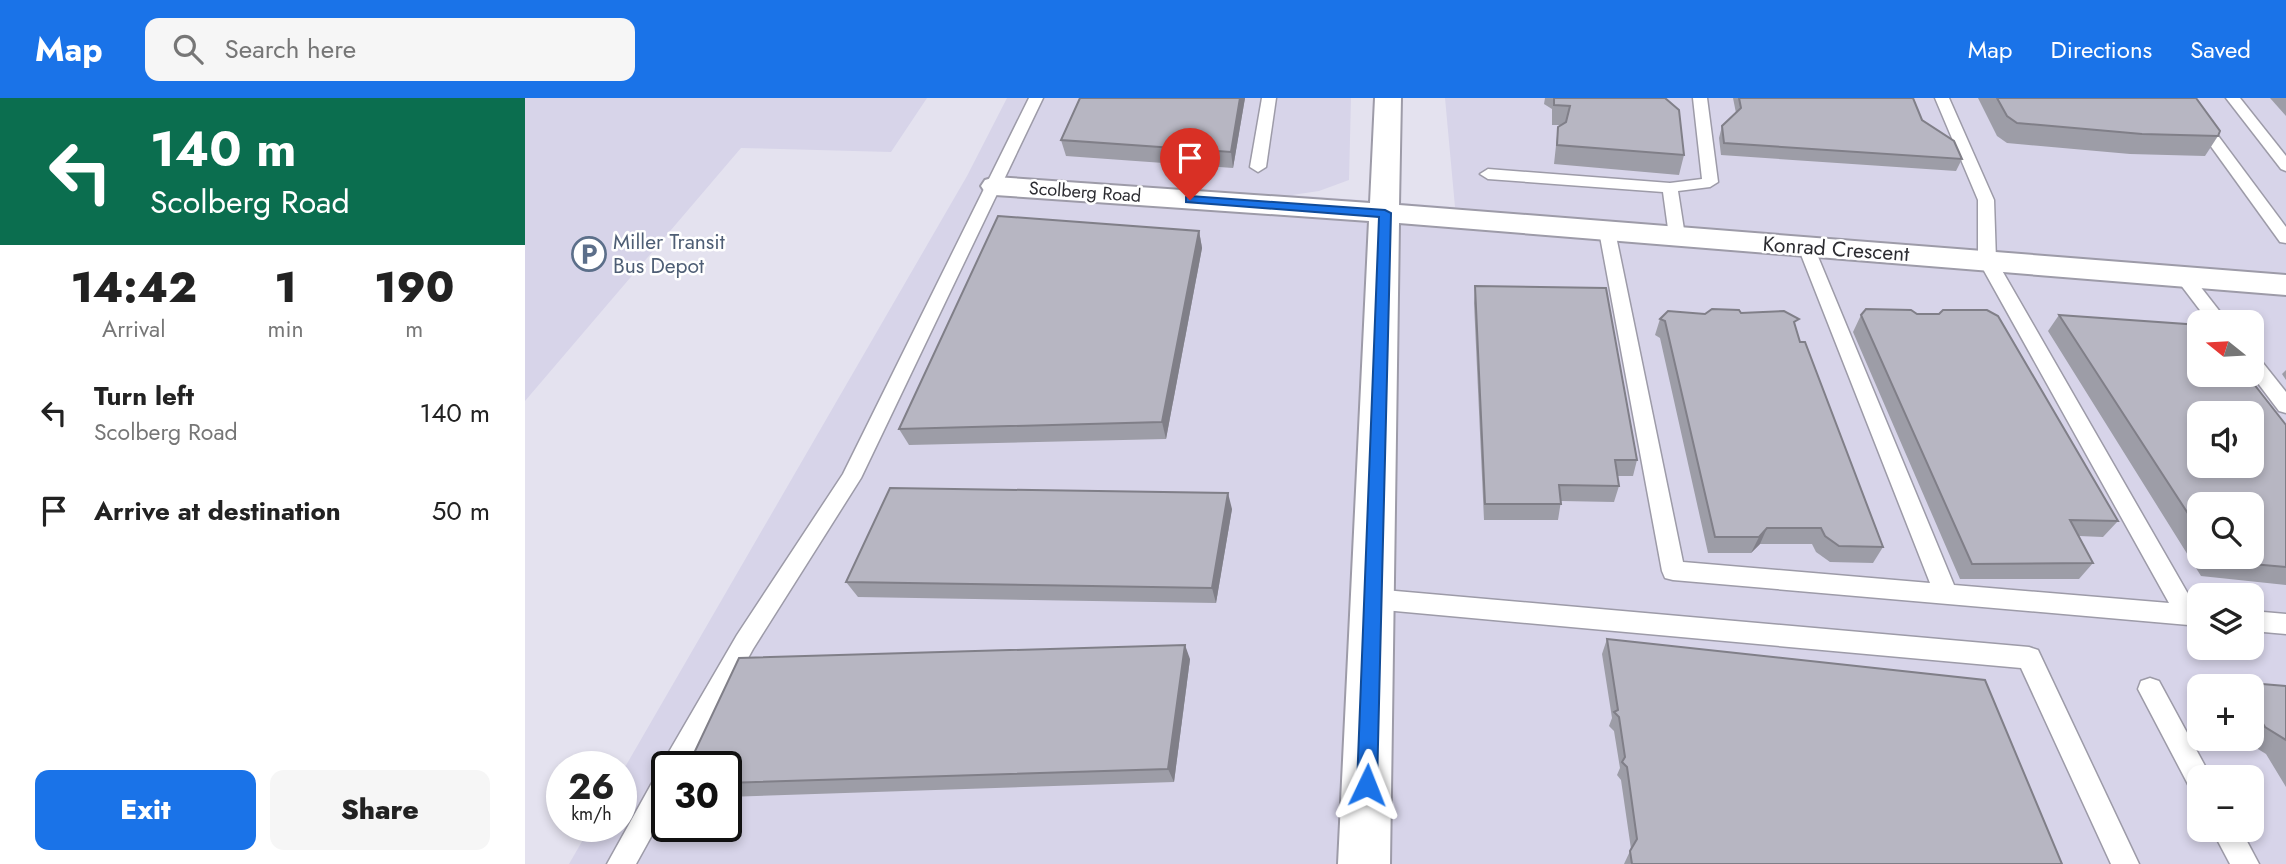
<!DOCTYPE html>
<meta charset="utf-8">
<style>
:root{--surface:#fff;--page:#f6f6f6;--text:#222;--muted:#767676;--accent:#1a73e8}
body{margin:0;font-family:Jost,sans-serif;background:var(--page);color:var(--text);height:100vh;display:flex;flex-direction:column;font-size:26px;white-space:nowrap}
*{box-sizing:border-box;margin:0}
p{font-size:23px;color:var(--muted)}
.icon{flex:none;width:38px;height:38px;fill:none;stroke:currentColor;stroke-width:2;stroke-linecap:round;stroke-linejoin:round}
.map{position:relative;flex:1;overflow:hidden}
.side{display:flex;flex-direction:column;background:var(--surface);width:525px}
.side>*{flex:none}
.top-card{background:#0b6e4f;color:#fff;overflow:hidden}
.needle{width:46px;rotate:288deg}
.buttons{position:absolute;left:1662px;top:212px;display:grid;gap:14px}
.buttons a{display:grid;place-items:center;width:77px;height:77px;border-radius:14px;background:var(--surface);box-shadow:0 4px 10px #0003;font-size:35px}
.speed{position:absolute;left:21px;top:653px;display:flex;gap:14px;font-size:35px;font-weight:700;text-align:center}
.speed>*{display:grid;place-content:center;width:91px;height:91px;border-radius:50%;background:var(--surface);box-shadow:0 4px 10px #0003;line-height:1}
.speed small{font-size:18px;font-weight:400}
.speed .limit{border:4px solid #111;border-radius:10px;background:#fff;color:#111}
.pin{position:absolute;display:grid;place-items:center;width:60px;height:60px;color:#fff;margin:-72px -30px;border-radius:50% 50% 50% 0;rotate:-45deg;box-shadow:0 0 7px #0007}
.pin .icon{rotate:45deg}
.me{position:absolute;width:77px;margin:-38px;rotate:2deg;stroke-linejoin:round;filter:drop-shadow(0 0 5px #0008)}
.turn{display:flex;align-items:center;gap:24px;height:147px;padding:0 35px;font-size:32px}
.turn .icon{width:91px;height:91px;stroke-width:2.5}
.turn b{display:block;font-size:49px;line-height:60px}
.eta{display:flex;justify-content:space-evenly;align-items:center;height:119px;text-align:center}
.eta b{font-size:42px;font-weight:800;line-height:49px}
.primary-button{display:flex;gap:14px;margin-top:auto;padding:14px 35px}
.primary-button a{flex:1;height:80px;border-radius:14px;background:var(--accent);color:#fff;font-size:28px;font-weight:800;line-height:80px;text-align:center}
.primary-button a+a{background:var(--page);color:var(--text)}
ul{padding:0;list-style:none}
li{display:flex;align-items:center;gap:21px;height:98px;padding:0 35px}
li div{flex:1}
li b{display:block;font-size:26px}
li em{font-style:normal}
header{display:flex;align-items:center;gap:42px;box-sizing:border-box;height:98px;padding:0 35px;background:var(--accent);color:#fff}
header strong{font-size:33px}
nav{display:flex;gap:38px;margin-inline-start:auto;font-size:24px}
.search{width:490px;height:63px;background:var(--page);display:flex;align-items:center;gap:18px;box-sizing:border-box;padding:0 24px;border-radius:14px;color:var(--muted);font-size:26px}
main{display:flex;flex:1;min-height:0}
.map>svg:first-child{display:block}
.built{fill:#d7d4e9;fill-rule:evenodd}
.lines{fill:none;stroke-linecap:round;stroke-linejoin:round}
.service-casing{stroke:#9d9ba8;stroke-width:3}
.minor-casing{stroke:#9d9ba8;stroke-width:4}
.service{fill:#fff;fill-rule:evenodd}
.minor{fill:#fff;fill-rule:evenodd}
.wall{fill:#9d9da7;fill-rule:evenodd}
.shaded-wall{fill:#807f88}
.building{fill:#b7b6c2;stroke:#807f88;stroke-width:2;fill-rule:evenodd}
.route{fill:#1a73e8;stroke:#114b97;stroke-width:2}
.labels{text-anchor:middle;stroke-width:5;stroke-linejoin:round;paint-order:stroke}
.far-street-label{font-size:18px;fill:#2c2c31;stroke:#fff}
.service-label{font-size:21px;fill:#4e5e75;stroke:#fff;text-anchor:start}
.street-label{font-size:21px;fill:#2c2c31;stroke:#fff}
</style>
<header>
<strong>Map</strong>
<div class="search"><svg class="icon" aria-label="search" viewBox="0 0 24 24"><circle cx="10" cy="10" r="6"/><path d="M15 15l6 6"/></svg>Search here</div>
<nav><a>Map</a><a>Directions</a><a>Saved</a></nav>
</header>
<main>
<section class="side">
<div class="top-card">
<div class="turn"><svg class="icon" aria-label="left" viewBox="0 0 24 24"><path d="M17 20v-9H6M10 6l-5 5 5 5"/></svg><div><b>140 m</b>Scolberg Road</div></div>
</div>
<div class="eta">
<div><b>14:42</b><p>Arrival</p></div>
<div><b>1</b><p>min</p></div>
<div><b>190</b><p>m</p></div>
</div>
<ul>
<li><svg class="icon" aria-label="left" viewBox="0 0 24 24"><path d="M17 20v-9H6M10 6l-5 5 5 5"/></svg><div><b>Turn left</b><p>Scolberg Road</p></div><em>140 m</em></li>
<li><svg class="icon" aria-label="arrive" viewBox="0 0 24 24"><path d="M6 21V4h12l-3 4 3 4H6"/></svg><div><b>Arrive at destination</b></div><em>50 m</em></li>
</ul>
<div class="primary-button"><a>Exit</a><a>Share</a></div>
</section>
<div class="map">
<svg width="1761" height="766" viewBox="0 0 1761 766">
<rect width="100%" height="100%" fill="#e4e2ef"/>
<g class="built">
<polygon points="0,0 402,0 366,54 216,50 0,303"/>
<path d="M482,0H826L824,82L794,93L767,97L930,109L920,0H1761V766H44L66,728H96V676L442,78ZM1675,224H1727V276H1675ZM1675,315H1727V368H1675ZM1675,406H1727V458H1675ZM1675,497H1727V550H1675ZM1675,588H1727V640H1675ZM142,668H201V728H142ZM1675,679H1727V732H1675Z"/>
</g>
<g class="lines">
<g class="service-casing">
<g id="service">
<polygon points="504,0 518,0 336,380 228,551 164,668 142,668 142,710 111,766 82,766 133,674 139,672 141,659 212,537 318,376"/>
<polygon points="737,0 751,0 741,69 733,74 725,69"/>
<polygon points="1168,0 1182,0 1193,84 1185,89 1153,93 1160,138 1158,142 1152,143 1144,138 1138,94 963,81 955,76 963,71 1145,85 1177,81"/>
<polygon points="1410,0 1424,0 1469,102 1471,162 1670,508 1675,508 1675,528 1148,482 1140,480 1137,473 1074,133 1082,128 1090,133 1158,464 1405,485 1273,149 1281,144 1289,149 1429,487 1644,505 1453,162 1453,102"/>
<polygon points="1651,0 1665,0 1761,129 1761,145 1755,144"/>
<polygon points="1701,0 1715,0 1761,58 1761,73 1756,71"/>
<polygon points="1658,173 1664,174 1703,224 1684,224 1649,178"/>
<polygon points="1727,259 1734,260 1761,294 1761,315 1754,313 1726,276"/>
<polygon points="848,491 1504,549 1513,552 1614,766 1586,766 1496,570 848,511 840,508 836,501 840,494"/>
<polygon points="1727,513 1761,516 1761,536 1727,533"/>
<polygon points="1625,580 1634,583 1686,679 1675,679 1675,696 1666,692 1613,591 1616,583"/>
<polygon points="1687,732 1716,732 1734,766 1705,766"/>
</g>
</g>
<g class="minor-casing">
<polygon id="minor" points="850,0 876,0 874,107 1761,177 1761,197 874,125 865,766 813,766 844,123 470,97 460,94 456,88 460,82 470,79 845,105"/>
</g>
<use href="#service" class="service"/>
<use href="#minor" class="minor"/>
</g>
<g class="wall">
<polygon points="720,0 708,70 541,58 536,42"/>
<polygon points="1020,0 1140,0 1159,57 1154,77 1029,66 1033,29 1037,27 1027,27 1027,11 1019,6"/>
<polygon points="1208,0 1388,0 1397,22 1437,61 1431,73 1196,57 1194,40 1197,28 1211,15"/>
<polygon points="1453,0 1671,0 1693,38 1680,58 1605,56 1482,45 1472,38"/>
<polygon points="1745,0 1761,0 1761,18"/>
<polygon points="674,133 677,150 641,341 384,347 374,331"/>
<polygon points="950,188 1112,362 1108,378 1092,378 1094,388 1089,404 1036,403 1033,422 959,422 949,205"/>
<polygon points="1216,215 1270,230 1275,244 1358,449 1348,465 1305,464 1291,454 1287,446 1235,446 1226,455 1183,455 1135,240 1130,237 1135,221 1180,216"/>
<polygon points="1392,216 1414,216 1593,423 1578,439 1554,438 1568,465 1554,481 1435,481 1328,234 1336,217"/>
<path d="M1534,217L1761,327V487L1676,478L1523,233ZM1675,406L1727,458H1675Z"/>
<polygon points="1761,272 1761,282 1757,276"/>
<polygon points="707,411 691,505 333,499 321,484"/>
<polygon points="1082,541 1537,766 1099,766 1106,751 1096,682 1092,677 1095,670 1089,633 1084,628 1087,620 1077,556"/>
<polygon points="665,561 649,684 201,699 201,668"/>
<polygon points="1713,584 1761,588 1761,689 1741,656 1720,643 1718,640 1727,640 1727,588 1707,588"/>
</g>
<g class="shaded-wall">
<polygon points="715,0 720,0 708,70 706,54"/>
<polygon points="674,133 677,150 641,341 637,324"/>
<polygon points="703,395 707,411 691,505 687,490"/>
<polygon points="1242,430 1235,446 1226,455 1234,439"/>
<polygon points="660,547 665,561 649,684 643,671"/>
</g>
<g class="building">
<polygon points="555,0 715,0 706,54 536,42"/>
<polygon points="1029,0 1140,0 1154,12 1159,57 1032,47 1033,29 1041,24 1045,8 1029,7"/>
<polygon points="1214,0 1388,0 1397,22 1429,43 1437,61 1199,45 1197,28 1216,10"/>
<polygon points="1472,0 1671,0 1695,33 1693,38 1617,36 1492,25 1482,18"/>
<polygon points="473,118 674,133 637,324 374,331"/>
<polygon points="950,188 1081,190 1112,362 1090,362 1094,388 1034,387 1036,406 960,406"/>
<polygon points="1187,211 1214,212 1216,215 1259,213 1274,221 1269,224 1275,244 1280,244 1358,449 1314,448 1300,438 1296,430 1242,430 1234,439 1190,439 1140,223 1135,221 1143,213 1180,216"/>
<polygon points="1341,211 1386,212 1392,216 1414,216 1418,212 1462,212 1473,218 1593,423 1545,422 1568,465 1447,466 1336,217"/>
<path d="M1534,217L1675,227V276H1721L1761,327V469L1693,463L1690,458H1727V406H1675V434ZM1675,315H1727V368H1675Z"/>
<polygon points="365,390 703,395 687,490 321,484"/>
<polygon points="1082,541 1460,582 1537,766 1107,766 1105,753 1112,741 1102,669 1097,664 1100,659 1094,619 1089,614 1093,612"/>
<polygon points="660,547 643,671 201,685 201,668 163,668 214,560"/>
<polygon points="1713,584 1761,588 1761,642 1740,629 1727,607 1727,588 1716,588"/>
</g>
<polygon class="route" points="665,98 860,112 866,115 852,687 849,694 842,697 835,694 832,687 854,119 661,104 661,99"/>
<defs>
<g id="parking-ring" transform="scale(1.75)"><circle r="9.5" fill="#fff" stroke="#5c6f8a" stroke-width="1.5"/><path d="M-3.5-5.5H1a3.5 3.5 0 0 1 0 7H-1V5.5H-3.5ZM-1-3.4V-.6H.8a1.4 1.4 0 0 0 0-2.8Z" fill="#5c6f8a"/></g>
</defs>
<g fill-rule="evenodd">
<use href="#parking-ring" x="64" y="156"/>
</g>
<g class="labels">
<g class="far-street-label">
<text transform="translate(560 94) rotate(4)" y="6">Scolberg Road</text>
</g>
<g class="service-label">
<text x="88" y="151">Miller Transit<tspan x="88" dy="24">Bus Depot</tspan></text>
</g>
<g class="street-label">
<text transform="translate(1311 151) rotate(4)" y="7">Konrad Crescent</text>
</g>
</g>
</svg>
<div class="buttons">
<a><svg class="needle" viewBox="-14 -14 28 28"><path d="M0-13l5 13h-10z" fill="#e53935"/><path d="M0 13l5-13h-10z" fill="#767676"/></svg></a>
<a><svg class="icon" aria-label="sound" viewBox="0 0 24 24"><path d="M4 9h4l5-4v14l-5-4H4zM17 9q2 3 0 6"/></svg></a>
<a><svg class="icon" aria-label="search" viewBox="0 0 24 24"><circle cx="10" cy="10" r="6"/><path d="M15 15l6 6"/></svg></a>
<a><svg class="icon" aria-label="layers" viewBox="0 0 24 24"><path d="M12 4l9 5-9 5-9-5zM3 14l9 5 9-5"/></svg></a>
<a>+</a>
<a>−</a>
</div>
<div class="speed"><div>26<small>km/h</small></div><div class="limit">30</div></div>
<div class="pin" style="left:665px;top:102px;background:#d93025"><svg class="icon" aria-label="arrive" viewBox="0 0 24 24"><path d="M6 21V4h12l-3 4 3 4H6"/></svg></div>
<svg class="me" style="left:842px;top:687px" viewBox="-20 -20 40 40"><path d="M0-17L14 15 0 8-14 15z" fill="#1a73e8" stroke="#fff" stroke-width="4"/></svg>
</div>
</main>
